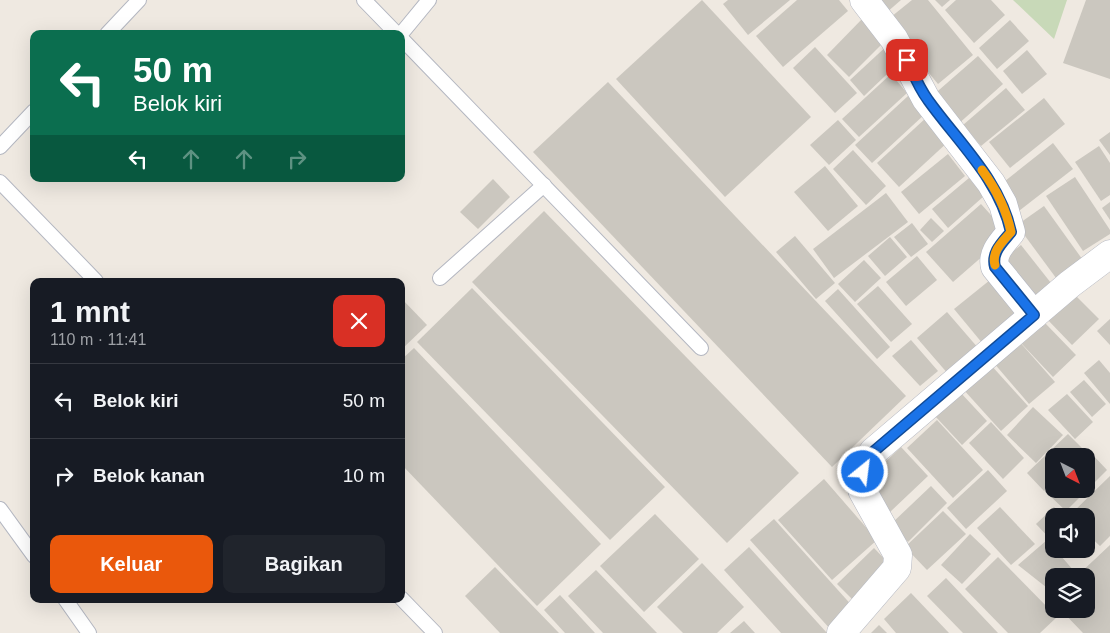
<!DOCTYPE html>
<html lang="id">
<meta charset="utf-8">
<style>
:root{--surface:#171b24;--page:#20242c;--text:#f1f3f6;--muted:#9ea1a6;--line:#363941;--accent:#ea580c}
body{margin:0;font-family:Arial,sans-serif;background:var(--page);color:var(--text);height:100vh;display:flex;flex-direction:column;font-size:19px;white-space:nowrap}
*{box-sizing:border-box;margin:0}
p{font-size:16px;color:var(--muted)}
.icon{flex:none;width:28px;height:28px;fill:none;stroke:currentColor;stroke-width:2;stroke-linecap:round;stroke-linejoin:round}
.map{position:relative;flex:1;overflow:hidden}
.side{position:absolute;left:30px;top:278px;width:375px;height:325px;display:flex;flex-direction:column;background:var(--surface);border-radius:10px;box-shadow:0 5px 20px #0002}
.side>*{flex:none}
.guide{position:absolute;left:30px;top:30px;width:375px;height:152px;border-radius:10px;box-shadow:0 5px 20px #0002;background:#0b6e4f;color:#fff;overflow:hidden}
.needle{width:32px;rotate:138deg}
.tools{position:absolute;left:1045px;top:448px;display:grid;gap:10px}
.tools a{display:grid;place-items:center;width:50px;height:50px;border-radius:10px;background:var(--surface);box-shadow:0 5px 20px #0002;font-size:25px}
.pin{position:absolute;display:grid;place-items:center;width:42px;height:42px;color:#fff;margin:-21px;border-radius:10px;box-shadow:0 2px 8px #0006}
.me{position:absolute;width:55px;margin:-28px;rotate:29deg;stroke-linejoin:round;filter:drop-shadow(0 0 4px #0008)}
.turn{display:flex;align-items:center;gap:18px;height:105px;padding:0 20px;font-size:22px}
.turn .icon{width:65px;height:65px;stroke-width:2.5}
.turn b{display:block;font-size:35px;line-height:42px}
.lanes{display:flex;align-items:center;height:48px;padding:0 20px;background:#0003;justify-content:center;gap:25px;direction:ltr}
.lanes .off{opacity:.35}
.round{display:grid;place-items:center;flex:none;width:52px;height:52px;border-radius:10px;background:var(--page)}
.overview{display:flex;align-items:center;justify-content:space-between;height:85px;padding:0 20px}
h1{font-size:30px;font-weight:600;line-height:38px}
.action{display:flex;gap:10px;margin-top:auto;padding:10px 20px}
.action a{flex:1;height:58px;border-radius:10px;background:var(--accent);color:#fff;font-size:20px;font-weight:600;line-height:58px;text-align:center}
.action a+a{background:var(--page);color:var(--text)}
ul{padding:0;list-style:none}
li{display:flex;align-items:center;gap:15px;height:75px;padding:0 20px;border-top:1px solid var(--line)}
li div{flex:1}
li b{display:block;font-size:19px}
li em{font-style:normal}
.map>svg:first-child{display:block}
.cemetery{fill:#c8d9b8}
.building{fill:#cbc7bf}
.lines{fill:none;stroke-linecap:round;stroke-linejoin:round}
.lane-casing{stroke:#b4b7c1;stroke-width:16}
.street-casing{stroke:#b4b7c1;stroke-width:29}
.lane{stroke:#fff;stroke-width:14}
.street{stroke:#fff;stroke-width:28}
.route-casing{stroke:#114b97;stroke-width:12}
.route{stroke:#1a73e8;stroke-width:9}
.slow{stroke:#f59e0b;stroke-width:9}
</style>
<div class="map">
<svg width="1110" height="633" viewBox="0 0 1110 633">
<rect width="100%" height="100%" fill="#efe9e1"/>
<polygon class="cemetery" points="1013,0 1067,0 1054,39"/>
<g class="building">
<polygon points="702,0 811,117 725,197 616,79"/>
<polygon points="728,0 790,0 748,35 723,4"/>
<polygon points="797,0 839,0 848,11 783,67 756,36"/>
<polygon points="874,0 901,0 886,13"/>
<polygon points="912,0 928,0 973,55 938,84 886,21"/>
<polygon points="935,0 950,0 942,7"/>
<polygon points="956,0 991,0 1005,15 974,43 945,10"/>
<polygon points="1086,0 1110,0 1110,79 1063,63"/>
<polygon points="864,17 887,39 849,77 827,55"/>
<polygon points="1010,20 1029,41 997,69 979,48"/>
<polygon points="890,43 904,58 864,96 850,80"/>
<polygon points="815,47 857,93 835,113 793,68"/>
<polygon points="1027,50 1047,74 1022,94 1003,71"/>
<polygon points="978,56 1003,84 956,126 931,97"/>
<polygon points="891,74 907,93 859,137 842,119"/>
<polygon points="608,82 906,396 832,467 533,152"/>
<polygon points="1006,88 1025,110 981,146 963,125"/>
<polygon points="908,96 925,114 872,163 855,145"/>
<polygon points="1044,98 1065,124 1010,168 989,142"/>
<polygon points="927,117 949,141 899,187 877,163"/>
<polygon points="838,120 856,140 829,165 810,145"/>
<polygon points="1110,132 1110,155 1099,140"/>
<polygon points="1053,143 1073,169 1015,214 995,189"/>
<polygon points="1099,146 1110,163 1110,195 1101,201 1075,162"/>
<polygon points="853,150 886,186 866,205 833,169"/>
<polygon points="948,154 965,176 919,214 901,192"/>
<polygon points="825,166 858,206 828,231 794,192"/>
<polygon points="1075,177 1110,230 1110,234 1083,251 1046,196"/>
<polygon points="969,178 984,196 948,228 932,209"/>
<polygon points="493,179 510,197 478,229 460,212"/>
<polygon points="886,193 908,222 834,278 813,249"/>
<polygon points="1110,202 1110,220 1102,208"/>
<polygon points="981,204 1008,234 953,282 926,252"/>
<polygon points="1044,206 1085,263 1059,282 1017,225"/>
<polygon points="544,211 799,473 727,543 472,282"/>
<polygon points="931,218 944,231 932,242 920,230"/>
<polygon points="912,223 928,244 911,257 894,237"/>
<polygon points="795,236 835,283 816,299 776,252"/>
<polygon points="890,237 907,257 885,276 868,256"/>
<polygon points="1021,245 1051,283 1028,301 998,263"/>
<polygon points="917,256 937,280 906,306 886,282"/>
<polygon points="864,260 881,278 855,302 838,284"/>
<polygon points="995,276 1024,310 983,344 954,309"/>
<polygon points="878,286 912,324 891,342 857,304"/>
<polygon points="472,288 665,487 610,540 417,342"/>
<polygon points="838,289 890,347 877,359 825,301"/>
<polygon points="1072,292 1099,319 1072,345 1046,318"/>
<polygon points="401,298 427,325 401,350"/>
<polygon points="947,312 979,349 949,375 917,338"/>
<polygon points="1110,319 1110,345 1097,331"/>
<polygon points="1044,322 1076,355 1053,377 1021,343"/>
<polygon points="911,340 938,371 920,386 892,356"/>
<polygon points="1018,340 1055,382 1029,404 993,362"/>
<polygon points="414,348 601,544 537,606 401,464 401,360"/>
<polygon points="1099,360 1110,373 1110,404 1084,373"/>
<polygon points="990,364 1028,406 1001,431 963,389"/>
<polygon points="1084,380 1106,404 1092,417 1070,392"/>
<polygon points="960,392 987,421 962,445 935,416"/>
<polygon points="1067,394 1093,422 1075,439 1048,410"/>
<polygon points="1033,407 1063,435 1036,463 1007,435"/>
<polygon points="937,420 983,470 953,498 907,448"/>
<polygon points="991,422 1024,458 1003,479 969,443"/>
<polygon points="1068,434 1085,451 1080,456 1054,456 1054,481 1044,491 1027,473"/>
<polygon points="901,447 928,476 890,512 863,483"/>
<polygon points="1090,452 1107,470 1066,511 1048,494 1053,489 1086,489 1086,456"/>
<polygon points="988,470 1007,491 966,529 947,508"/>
<polygon points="1110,476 1110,536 1100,546 1086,533 1086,516 1069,516"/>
<polygon points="824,479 877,540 832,580 778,520"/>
<polygon points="931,486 947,503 908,542 891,524"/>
<polygon points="1000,507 1035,544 1011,565 977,528"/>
<polygon points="1054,507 1063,516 1054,516 1054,543 1036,524"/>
<polygon points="943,511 966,534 927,570 905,547"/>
<polygon points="655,514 699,559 644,612 600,566"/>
<polygon points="774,519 855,609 831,630 750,540"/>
<polygon points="970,534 991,554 962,584 941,565"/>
<polygon points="1047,540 1074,571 1068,576 1054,576 1054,589 1051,591 1018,565"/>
<polygon points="1110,545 1110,633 1083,633 1060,609 1086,609 1086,576 1077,576"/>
<polygon points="749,547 827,633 781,633 724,570"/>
<polygon points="874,548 894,569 858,605 837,584"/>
<polygon points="998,557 1057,617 1040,633 1008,633 965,589"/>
<polygon points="702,563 744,607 717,633 683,633 657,607"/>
<polygon points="495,567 559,633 500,633 465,596"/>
<polygon points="596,570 657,633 603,633 568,596"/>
<polygon points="946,578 998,633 963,633 927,596"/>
<polygon points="911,593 949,633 896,633 884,619"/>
<polygon points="560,595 595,633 565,633 544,610"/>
<polygon points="744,621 755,633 730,633"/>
<polygon points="879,625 887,633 871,633"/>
</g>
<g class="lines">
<g class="lane-casing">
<g id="lane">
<polyline points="364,0 397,34"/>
<polyline points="107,34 139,0"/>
<polyline points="401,34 429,0"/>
<polyline points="401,38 701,348"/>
<polyline points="0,147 34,111"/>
<polyline points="0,182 96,281"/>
<polyline points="440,278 544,185"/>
<polyline points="0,509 34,556"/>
<polyline points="401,598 435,633"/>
<polyline points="65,599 89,633"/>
</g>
</g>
<g class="street-casing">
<g id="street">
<path d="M864,0L894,39L926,99L991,183L1003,204L1011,232C1003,242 991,253 995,267L1034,315"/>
<polyline points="841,633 897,568 898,555 862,490 863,472 873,452 1070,284 1110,254"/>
</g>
</g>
<use href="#lane" class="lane"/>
<use href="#street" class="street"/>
</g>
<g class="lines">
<g class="route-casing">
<path id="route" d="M863,472L873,452L1034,315L995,267C991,252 1003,242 1011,232C1000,180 958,142 928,100C919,88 913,73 907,60"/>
</g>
<use href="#route" class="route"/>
<path class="slow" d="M982,170C996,189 1006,208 1011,232C1003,241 991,252 995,265"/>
</g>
</svg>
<div class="tools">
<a><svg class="needle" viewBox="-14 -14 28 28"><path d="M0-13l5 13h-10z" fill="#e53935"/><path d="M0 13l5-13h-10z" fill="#9ea1a6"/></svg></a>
<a><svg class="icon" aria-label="sound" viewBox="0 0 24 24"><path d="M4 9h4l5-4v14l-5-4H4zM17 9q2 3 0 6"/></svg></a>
<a><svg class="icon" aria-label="layers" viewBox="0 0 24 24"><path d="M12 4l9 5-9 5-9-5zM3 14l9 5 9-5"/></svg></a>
</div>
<div class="pin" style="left:907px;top:60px;background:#d93025"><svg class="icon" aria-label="arrive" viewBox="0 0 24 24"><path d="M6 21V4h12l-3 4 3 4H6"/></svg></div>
<svg class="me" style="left:863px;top:472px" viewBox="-20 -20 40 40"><circle r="17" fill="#1a73e8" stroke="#fff" stroke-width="3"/><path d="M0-11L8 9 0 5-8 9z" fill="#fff"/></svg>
<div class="guide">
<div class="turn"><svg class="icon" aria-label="left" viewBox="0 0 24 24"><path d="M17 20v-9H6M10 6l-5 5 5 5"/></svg><div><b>50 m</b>Belok kiri</div></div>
<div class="lanes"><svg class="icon" aria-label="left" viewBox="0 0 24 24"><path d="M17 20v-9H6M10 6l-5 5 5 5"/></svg><svg class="icon off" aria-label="ahead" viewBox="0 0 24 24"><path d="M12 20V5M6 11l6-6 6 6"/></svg><svg class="icon off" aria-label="ahead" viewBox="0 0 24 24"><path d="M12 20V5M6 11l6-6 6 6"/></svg><svg class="icon off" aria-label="right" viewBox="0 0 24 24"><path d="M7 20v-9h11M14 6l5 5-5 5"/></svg></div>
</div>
<section class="side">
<div class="overview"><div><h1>1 mnt</h1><p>110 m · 11:41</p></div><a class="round" style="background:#d93025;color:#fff"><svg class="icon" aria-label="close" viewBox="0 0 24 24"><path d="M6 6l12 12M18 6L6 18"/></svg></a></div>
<ul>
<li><svg class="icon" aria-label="left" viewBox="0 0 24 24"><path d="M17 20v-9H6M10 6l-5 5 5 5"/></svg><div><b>Belok kiri</b></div><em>50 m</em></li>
<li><svg class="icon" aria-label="right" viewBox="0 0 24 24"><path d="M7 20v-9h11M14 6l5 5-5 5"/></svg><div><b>Belok kanan</b></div><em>10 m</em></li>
</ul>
<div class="action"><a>Keluar</a><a>Bagikan</a></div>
</section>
</div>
